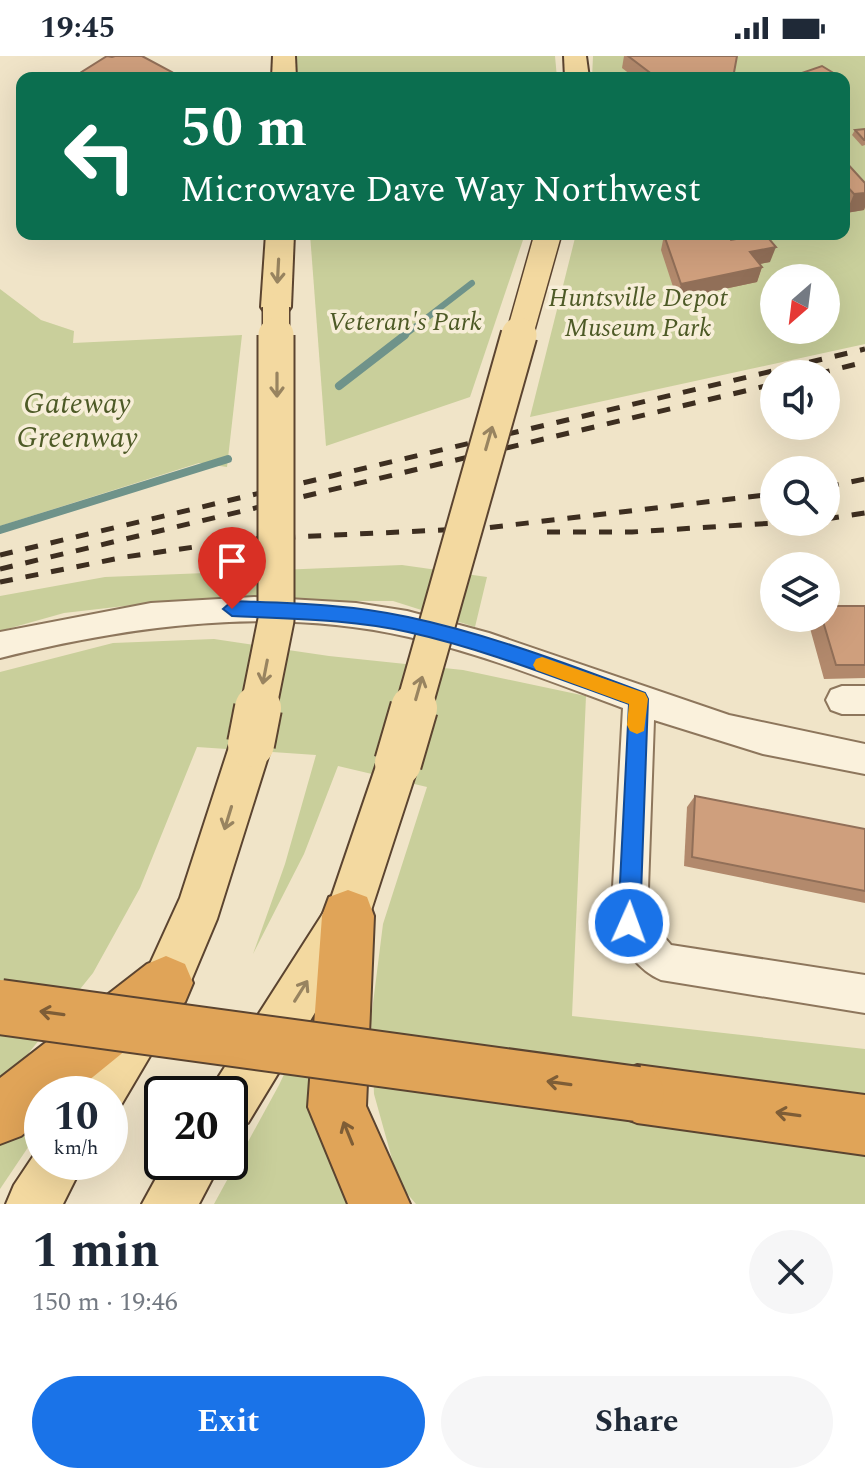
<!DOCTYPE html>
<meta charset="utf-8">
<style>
:root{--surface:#fff;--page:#f6f6f7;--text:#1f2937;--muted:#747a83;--accent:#1a73e8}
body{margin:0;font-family:Spectral,serif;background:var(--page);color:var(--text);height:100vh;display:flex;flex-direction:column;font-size:30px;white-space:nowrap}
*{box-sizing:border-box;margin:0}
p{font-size:26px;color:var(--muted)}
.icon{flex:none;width:44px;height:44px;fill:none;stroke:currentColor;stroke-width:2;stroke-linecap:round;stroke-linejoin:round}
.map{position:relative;height:1148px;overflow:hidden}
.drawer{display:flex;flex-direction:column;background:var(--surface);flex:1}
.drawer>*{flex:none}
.guide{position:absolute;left:16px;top:16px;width:834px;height:168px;border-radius:16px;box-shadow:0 8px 32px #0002;background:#0b6e4f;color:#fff;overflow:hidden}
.needle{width:52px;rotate:208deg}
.tools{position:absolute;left:760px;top:208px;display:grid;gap:16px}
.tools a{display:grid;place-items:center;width:80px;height:80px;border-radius:50%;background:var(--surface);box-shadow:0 8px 32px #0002;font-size:40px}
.speed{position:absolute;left:24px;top:1020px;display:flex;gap:16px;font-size:40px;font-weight:700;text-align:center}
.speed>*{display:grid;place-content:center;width:104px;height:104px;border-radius:50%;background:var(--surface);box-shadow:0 8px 32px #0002;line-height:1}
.speed small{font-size:20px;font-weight:400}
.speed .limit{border:4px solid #111;border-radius:12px;background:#fff;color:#111}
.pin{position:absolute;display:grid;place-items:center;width:68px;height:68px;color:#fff;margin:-82px -34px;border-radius:50% 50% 50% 0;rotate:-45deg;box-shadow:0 0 8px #0007}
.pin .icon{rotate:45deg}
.me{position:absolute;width:88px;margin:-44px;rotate:2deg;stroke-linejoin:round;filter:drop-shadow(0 0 6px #0008)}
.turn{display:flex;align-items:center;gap:28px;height:168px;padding:0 32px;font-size:36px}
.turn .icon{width:104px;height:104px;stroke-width:2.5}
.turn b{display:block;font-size:56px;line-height:68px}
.round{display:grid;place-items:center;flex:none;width:84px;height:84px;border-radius:42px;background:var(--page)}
.head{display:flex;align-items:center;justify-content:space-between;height:136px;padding:0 32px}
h1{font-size:48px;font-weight:700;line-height:60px}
.cta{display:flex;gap:16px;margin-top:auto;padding:16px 32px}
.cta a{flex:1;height:92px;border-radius:48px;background:var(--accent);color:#fff;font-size:32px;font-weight:700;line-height:92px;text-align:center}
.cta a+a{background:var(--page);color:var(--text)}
.status{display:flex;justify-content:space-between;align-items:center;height:56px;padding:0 40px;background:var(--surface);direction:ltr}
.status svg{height:22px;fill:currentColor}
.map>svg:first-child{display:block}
.green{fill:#c9cf9b;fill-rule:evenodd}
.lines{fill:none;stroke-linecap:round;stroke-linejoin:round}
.stream-far1{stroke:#6f938a;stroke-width:6}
.stream{stroke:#6f938a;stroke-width:8}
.minor-casing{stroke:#8d765c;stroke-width:4}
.major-casing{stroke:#5b4430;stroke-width:4}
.highway-casing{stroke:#5b4430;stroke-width:4}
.minor{fill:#faf1dc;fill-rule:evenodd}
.major{fill:#f3d9a0;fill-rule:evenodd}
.highway{fill:#e0a458;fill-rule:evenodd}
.rail{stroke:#3d2e20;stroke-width:5;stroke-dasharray:13 13;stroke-linecap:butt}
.major-bridge-far2-casing{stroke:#5b4430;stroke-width:29;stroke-linecap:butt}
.major-bridge-far1-casing{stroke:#5b4430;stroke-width:39;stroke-linecap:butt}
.major-bridge-casing{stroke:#5b4430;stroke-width:50;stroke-linecap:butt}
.highway-bridge-casing{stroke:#5b4430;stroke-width:58;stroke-linecap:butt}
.major-bridge-far2{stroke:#f3d9a0;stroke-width:26}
.major-bridge-far1{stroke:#f3d9a0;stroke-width:35}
.major-bridge{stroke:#f3d9a0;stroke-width:46}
.highway-bridge{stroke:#e0a458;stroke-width:54}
.wall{fill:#b2896c}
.shaded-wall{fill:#916f58}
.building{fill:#cf9f7d;stroke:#916f58;stroke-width:2}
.oneway{stroke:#988460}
.oneway2{stroke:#7e5d36}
.route{fill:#1a73e8;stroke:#114b97;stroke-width:2}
.slow{fill:#f59e0b}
.labels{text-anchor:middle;stroke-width:7;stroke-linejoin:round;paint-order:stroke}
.far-park-label{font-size:26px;font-style:italic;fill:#4d5a26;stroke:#f7eed8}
.park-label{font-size:30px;font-style:italic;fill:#4d5a26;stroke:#f7eed8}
</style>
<div class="status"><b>19:45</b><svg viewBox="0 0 49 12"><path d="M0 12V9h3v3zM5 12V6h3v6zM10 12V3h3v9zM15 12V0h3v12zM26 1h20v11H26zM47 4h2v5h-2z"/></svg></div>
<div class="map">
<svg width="865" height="1148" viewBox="0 0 865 1148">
<rect width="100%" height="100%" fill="#f0e4c8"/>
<g class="green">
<polygon points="295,0 555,0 557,22 294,22"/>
<path d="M593,0H865V288L530,361L576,178H844V22H592ZM774,222H826V274H774Z"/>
<polygon points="310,178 525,178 470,341 326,390"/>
<polygon points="0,233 41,264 74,275 73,287 242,279 227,411 199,407 0,470"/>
<polygon points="402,509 487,521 475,571 393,545 168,545 64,557 0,575 0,540 105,521"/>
<polygon points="214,583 329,600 463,614 586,640 572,960 865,993 865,1148 416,1148 399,1128 374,1038 371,963 383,868 427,731 338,710 304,798 253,898 285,808 316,699 197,691 140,832 93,917 19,1009 0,1021 0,616 113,587"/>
<polygon points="316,951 351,1148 214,1148 279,1029"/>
<polygon points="31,1066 41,1072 0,1133 0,1087"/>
</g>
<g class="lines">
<polyline class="stream-far1" points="402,281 472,227"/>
<g class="stream">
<polyline points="339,330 405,279"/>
<polyline points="0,474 228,403"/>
</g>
<g class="minor-casing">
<g id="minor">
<path d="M254,541L356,547L407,555L489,577L729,659L865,688V718L763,698L654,664L647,861L671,889L865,919V957L661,924C639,915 620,889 611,867L623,652C552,626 483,598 409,581C273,550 133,569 0,602V576L151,547Z"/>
<polygon points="842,630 865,630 865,658 842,658 831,654 826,644 831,634"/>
</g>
</g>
<g class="major-casing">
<g id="major">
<polygon points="273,0 295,0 296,22 272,22"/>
<polygon points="564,0 586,0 589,22 565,22"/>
<polygon points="266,178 294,178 291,251 286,258 276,261 266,258 261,251"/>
<polygon points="251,669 266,675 272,688 217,863 183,944 117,1056 110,1059 110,1038 74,1038 81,1020 149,910 180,842 230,688 236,675"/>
<polygon points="398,688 413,693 419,707 364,876 248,1067 230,1074 230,1038 209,1038 212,1031 329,848 377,707 383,693"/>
<polygon points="42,1087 42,1106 84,1106 63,1148 6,1148 14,1129"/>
<polygon points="165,1106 221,1106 199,1148 142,1148"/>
</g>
</g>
<g class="highway-casing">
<g id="highway">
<polygon points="348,834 367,841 374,860 366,1050 410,1148 348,1148 308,1051 322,860 329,841"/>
<polygon points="166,900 185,908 193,927 185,946 72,1038 42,1038 42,1063 21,1080 0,1088 0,1022 147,908"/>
<polygon points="637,1009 865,1039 865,1099 637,1067 616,1059 608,1038 616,1017"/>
</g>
</g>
<use href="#minor" class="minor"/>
<use href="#major" class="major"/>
<use href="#highway" class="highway"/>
<g class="rail">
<polyline points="817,318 865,306"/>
<polyline points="826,431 865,423"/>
<polyline points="826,463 865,457"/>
<polyline points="547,476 632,476 790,466"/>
<polyline points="0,499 865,293"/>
<polyline points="0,513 774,328"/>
<polyline points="0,526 125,501 250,483 485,472 774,438"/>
</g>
<g class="major-bridge-far2-casing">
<g id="major-bridge-far2">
<polyline points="276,251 276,281"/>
<polyline points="519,281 548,178"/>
</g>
</g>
<g class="major-bridge-far1-casing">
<g id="major-bridge-far1">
<polyline points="258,654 276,564 276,279"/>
<polyline points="413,654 519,279"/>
</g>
</g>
<g class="major-bridge-casing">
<g id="major-bridge">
<polyline points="251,688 258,652"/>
<polyline points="398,707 414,652"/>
</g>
</g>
<g class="highway-bridge-casing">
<polyline id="highway-bridge" points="0,951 637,1038"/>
</g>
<use href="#major-bridge-far2" class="major-bridge-far2"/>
<use href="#major-bridge-far1" class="major-bridge-far1"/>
<use href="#major-bridge" class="major-bridge"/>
<use href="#highway-bridge" class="highway-bridge"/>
</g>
<g class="wall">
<polygon points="624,0 737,0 733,22 635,22 622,12"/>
<polygon points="865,73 865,89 862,90 852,79 855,74"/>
<polygon points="844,104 865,127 865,151 864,154 846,157 844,155"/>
<polygon points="664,179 731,184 770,206 759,208 762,211 757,226 677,243 661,194"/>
<polygon points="865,550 865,622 824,623 808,565 810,562 826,562"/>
<polygon points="695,740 865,773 865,847 684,810 687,751"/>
</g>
<g class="shaded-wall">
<polygon points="865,137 865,151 864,154 846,157 854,138"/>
<polygon points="776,191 770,206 745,211 750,196"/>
<polygon points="762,211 757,226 677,243 681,228"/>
</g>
<g class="building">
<polygon points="107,0 112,1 115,0 142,0 172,16 168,22 72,22"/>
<polygon points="628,0 737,0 733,22 657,22"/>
<polygon points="822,10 840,21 837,22 796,22 793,20"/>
<polygon points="865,73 865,84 864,84 855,74"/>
<polygon points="844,104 865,127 865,137 854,138 844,127"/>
<polygon points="672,178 727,178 731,184 765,178 776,191 750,196 762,211 681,228 664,179"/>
<polygon points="826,550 865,550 865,609 836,609 822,562 826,562"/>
<polygon points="695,740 865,773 865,835 692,801"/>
</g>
<defs><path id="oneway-shaft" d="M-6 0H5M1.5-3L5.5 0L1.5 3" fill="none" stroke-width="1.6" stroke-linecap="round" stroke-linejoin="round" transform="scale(2)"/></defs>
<g class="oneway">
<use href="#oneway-shaft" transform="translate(278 215) rotate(93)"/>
<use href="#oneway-shaft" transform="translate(277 329) rotate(90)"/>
<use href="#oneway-shaft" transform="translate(489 382) rotate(-74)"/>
<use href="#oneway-shaft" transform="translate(265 616) rotate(101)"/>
<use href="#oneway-shaft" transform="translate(419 632) rotate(-74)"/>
<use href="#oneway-shaft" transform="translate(228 762) rotate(107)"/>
<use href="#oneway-shaft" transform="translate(301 935) rotate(-58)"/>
</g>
<g class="oneway2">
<use href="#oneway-shaft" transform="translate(52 957) rotate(-172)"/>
<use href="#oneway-shaft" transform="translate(559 1027) rotate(-172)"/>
<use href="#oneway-shaft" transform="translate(788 1058) rotate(-172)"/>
<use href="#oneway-shaft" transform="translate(348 1077) rotate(-112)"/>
</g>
<path class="route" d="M232,545C291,547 350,548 408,561C488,578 568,608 645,637L648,643L640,867L637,875L629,878L622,875L618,867L629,648C556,622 484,593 408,576C350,563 291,563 232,560L223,553Z"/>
<polygon class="slow" points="542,601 645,637 648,643 644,675 637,678 630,675 627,669 629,648 536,614 533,609 536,603"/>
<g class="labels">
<g class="far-park-label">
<text x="638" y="250">Huntsville Depot<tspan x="638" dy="30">Museum Park</tspan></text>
<text x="405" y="274">Veteran's Park</text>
</g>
<g class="park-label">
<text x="77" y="357">Gateway<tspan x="77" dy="34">Greenway</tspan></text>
</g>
</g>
</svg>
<div class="tools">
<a><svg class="needle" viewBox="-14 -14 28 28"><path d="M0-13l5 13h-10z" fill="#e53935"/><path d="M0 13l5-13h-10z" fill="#747a83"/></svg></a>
<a><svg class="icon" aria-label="sound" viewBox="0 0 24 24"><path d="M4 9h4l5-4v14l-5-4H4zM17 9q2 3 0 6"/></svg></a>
<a><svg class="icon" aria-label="search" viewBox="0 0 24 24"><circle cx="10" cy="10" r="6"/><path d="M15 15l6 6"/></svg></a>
<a><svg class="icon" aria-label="layers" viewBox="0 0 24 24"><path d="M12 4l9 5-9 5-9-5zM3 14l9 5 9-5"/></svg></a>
</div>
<div class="speed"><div>10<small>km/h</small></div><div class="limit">20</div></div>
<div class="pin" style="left:232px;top:553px;background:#d93025"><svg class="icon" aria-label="arrive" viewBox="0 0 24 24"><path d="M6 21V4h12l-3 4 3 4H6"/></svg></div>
<svg class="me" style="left:629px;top:867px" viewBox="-20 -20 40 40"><circle r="17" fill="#1a73e8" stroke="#fff" stroke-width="3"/><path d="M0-11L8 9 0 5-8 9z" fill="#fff"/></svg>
<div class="guide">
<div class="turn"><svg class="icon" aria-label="left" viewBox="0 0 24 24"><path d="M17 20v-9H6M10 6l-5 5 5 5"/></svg><div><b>50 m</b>Microwave Dave Way Northwest</div></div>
</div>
</div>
<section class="drawer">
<div class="head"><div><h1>1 min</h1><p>150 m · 19:46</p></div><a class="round"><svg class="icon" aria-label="close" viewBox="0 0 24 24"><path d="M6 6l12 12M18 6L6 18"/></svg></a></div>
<div class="cta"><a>Exit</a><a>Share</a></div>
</section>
